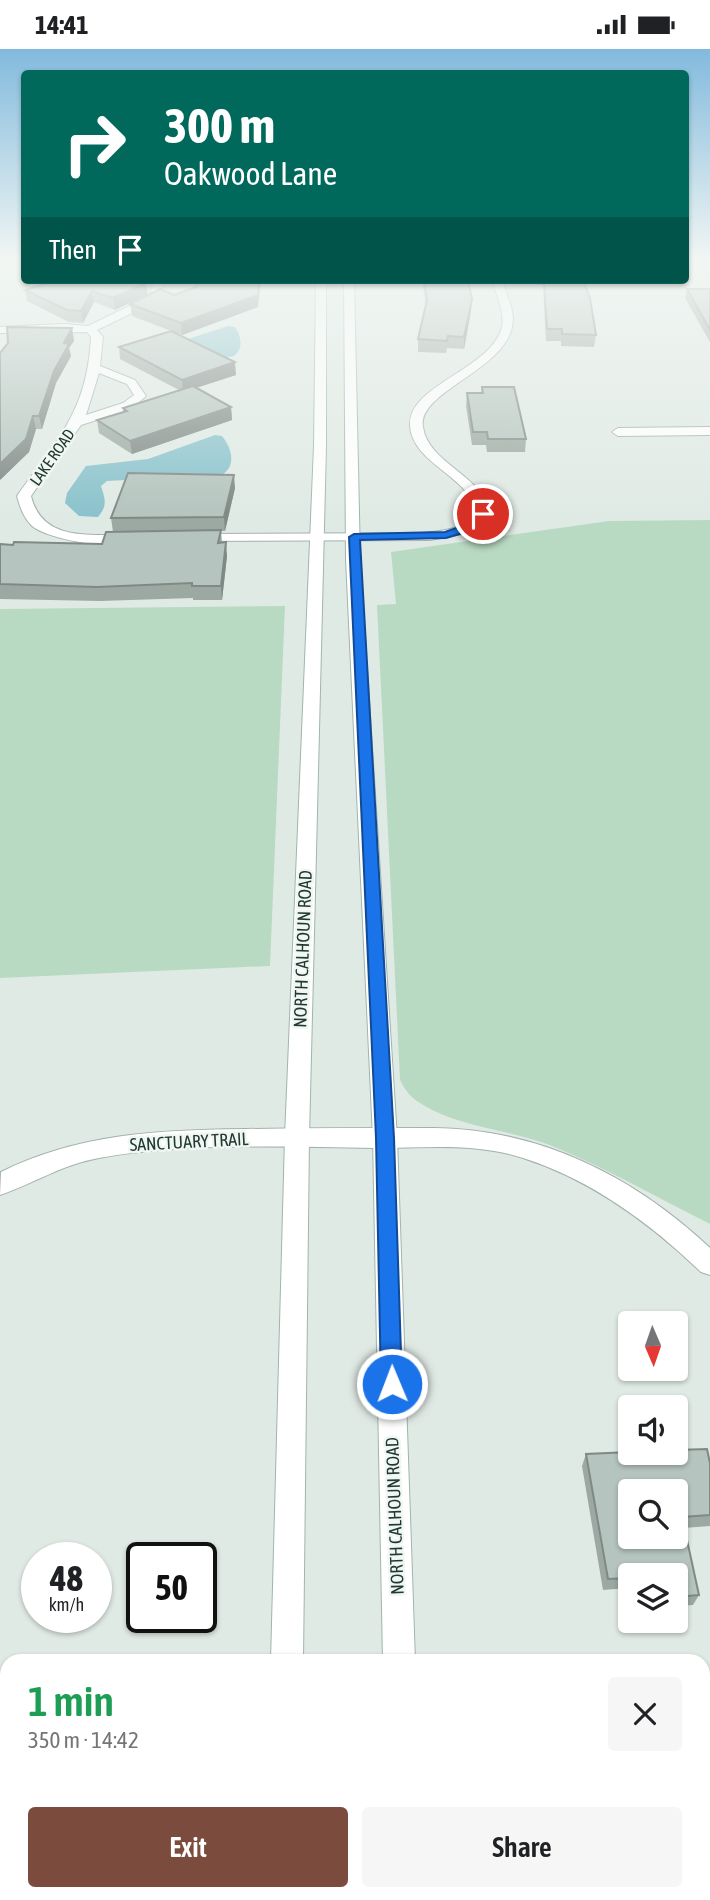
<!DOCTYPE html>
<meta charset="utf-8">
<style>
:root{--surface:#fff;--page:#f6f6f6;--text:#202124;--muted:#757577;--accent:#7b4c3e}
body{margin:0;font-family:"Asap Condensed",sans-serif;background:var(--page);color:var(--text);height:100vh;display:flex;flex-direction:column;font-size:26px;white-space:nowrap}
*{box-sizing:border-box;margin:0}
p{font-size:23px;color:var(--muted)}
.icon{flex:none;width:38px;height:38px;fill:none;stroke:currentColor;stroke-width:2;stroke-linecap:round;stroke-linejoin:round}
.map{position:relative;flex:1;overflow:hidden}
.side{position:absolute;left:0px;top:1605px;width:710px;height:247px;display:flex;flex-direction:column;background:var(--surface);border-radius:21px 21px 0 0;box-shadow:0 2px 5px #0004}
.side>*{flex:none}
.banner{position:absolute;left:21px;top:21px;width:668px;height:214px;border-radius:7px;box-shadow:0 2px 5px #0004;background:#00695c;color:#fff;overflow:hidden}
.needle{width:46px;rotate:178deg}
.controls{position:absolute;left:618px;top:1262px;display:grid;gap:14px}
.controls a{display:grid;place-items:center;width:70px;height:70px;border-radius:7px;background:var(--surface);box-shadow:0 2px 5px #0004;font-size:35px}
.speed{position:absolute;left:21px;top:1493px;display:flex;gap:14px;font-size:35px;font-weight:700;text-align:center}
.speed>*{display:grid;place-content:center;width:91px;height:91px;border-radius:50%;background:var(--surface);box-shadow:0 2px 5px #0004;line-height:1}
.speed small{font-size:18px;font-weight:400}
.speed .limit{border:4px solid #111;border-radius:10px;background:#fff;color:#111}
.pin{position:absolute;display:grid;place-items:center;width:60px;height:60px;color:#fff;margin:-30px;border:4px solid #fff;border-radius:50%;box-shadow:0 2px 7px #0007}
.me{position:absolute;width:77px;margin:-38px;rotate:359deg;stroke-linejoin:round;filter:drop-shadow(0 0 5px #0008)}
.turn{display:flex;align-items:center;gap:24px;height:147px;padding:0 28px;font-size:32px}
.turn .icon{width:91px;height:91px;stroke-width:2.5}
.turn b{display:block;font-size:49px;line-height:60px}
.then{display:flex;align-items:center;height:66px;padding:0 28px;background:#0003;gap:14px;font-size:26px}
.round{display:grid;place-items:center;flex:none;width:74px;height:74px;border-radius:7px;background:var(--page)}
.summary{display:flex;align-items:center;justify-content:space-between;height:119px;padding:0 28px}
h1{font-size:42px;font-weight:600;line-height:52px;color:#1e9e55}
.cta{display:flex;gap:14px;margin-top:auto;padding:14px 28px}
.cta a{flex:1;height:80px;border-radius:7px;background:var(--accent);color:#fff;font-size:28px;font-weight:600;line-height:80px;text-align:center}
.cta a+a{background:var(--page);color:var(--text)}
.status{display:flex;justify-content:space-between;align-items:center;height:49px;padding:0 35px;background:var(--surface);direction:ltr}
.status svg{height:19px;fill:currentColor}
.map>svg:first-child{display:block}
.green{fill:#b9dac2}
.water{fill:#8ac2cc}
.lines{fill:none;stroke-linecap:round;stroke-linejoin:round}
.minor-casing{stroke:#a3b1ac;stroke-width:2}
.secondary-casing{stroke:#a0b5ad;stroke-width:2}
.minor{fill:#fff;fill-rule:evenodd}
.secondary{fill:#fff;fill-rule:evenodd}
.wall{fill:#9ca9a3}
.shaded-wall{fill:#7f8985}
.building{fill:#b5c4be;stroke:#7f8985;stroke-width:2;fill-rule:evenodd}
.route{fill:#1a73e8;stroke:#114b97;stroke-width:2}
.labels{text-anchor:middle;stroke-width:5;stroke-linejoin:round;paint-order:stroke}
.far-street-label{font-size:16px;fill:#223933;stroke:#f0f7f3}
.street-label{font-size:18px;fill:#223933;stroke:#f0f7f3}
</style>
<div class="status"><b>14:41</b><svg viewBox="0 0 49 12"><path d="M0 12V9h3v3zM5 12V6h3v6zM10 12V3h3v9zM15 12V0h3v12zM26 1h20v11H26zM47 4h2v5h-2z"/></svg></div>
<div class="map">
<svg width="710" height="1851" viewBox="0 0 710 1851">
<rect width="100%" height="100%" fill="#e0eae5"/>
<g class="green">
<path d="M710,471V1175C658,1149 606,1119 552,1097C509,1080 459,1079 420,1054C410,1048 405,1041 400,1031L377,556L396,555L391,503L609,472Z"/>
<polygon points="285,557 270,917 0,929 0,560"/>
</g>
<g class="water">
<path d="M228,277L235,278C241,287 244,299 234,307C218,311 200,301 188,290Z"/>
<path d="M215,386L222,387C232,399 237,418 221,426L107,432L101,437C105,450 108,456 98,468L79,467L65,454L67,444L86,417L148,410Z"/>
</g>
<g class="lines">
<g class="minor-casing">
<g id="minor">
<path d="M154,231H164L159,251L97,281L103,288L100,317L135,331L146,347L131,360L81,376L31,447C41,487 77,486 113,486C122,486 132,484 139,490C123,504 48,491 32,477C23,468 20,458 17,447C58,389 87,363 91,288L87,283L0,284V278L64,275L88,277L150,247ZM99,324L127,335L134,346L123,354L86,366Z"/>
<path d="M492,231H502C506,245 516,263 512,278C503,322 417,343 423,378C428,415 484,426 490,465L482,475L468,484L430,491L190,492L188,489L195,485L422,484C442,482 462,481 476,464C471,427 413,416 410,377C407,336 491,321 502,278C505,263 496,245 492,231Z"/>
<polygon points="710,378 710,386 618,387 612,383 618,379"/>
<path d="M434,1079C539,1080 634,1127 710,1199V1226L701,1223C650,1174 592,1131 523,1109C475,1093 425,1099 375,1099C290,1098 183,1093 99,1109C61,1116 35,1134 0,1146L1,1123C79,1084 161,1081 246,1080C309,1079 371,1079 434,1079Z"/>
</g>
</g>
<g class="secondary-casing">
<g id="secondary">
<polygon points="316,231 326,231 326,397 309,1088 303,1612 271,1612 285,1088 314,397"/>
<polygon points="344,231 354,231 360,510 397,1089 415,1612 383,1612 373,1089 346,510"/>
<rect x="265" y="1844" width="36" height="7"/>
<rect x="388" y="1844" width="36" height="7"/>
</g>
</g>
<use href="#minor" class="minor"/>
<use href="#secondary" class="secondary"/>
</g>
<g class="wall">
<polygon points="60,231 148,245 115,261 94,253 83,274 69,273 27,252 25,241"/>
<polygon points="422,231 468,231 472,250 471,262 464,300 447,299 446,304 418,303 418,290 426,257"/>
<polygon points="534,231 583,231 596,286 594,298 561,297 561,292 546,292 543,236 536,236"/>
<polygon points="687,240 710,240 710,293 685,249"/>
<polygon points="174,246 258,258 182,286 132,267 130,255"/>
<polygon points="72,279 74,292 69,299 71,307 56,334 42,380 36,380 29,403 0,431"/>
<polygon points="119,298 236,326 196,339 231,358 232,371 132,405 99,384 97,371 123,363 123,359 179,341 120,310"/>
<polygon points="482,338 526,390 525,403 487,403 486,396 472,396 466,357 467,344 481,344"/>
<polygon points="235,439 225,482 221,482 222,493 227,507 222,551 193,551 193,549 100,552 0,550 0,495 102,495 113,483 111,469"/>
<polygon points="586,1405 710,1414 710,1477 684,1479 699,1546 693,1556 676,1557 676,1526 630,1526 630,1544 629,1539 603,1541 582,1417"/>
<rect x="704" y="1662" width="6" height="163"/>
</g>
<g class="shaded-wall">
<polygon points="259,231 261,231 258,258 182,286 181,274"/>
<polygon points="146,234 148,245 115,261 113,249"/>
<polygon points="92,242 94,253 83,274 81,262"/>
<polygon points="472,250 471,262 464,300 464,288"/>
<polygon points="72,279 74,292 69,299 71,307 56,334 42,380 39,367 64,294"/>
<polygon points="235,313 236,326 183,343 182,331"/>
<polygon points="231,358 232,371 132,405 130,392"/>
<polygon points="33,367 36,380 29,403 0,431 0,415"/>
<polygon points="234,426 235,439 225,482 224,468"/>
<polygon points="226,493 227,507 222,551 221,537"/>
</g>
<g class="building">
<polygon points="60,231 141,231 146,234 113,249 92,242 81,262 67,261 25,241"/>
<polygon points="198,231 259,231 258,246 181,274 130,255 160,240 174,246 196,238"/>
<polygon points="424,231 468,231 472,250 464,288 448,287 447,292 418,290 427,251"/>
<polygon points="544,231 583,231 590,249 596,286 562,285 562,280 547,280"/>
<polygon points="687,240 710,240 710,281"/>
<polygon points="7,278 72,279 64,294 69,295 54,322 39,367 33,367 26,390 0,415 0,304 8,294"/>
<polygon points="171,282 235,313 182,331 119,298"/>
<polygon points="193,337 231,358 130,392 97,371 127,362 123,359"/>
<polygon points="482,338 514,338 526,390 488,390 487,383 473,383 467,344 483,344"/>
<polygon points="128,424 234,426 224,468 111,469"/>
<polygon points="221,481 218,494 226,493 221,537 192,537 192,534 97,538 0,535 0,495 13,496 14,493 102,495 106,483"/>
<path d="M707,1400L710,1414V1466L682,1468L699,1546L676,1548V1526H630V1529L608,1530L586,1405L630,1403L676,1404V1401ZM630,1442H676V1488H630Z"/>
<rect x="704" y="1662" width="6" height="158"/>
</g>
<linearGradient id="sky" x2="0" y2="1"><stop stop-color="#82badd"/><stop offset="0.45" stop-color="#f1f6f3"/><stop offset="1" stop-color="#f1f6f3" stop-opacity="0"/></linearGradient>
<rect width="710" height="468" fill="url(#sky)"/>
<polygon class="route" points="479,463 488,465 473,481 446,489 360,491 394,1089 402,1335 399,1342 392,1344 384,1342 381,1335 376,1089 349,488 354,485 445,483 465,476"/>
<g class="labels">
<g class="far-street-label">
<text transform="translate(52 408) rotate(-55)" y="6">LAKE ROAD</text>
</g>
<g class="street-label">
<text transform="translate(303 900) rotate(-88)" y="6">NORTH CALHOUN ROAD</text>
<text transform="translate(189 1093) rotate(-3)" y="6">SANCTUARY TRAIL</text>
<text transform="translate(395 1467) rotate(-92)" y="6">NORTH CALHOUN ROAD</text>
</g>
</g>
</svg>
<div class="controls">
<a><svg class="needle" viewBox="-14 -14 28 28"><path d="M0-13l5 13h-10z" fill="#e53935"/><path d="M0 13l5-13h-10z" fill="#757577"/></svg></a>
<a><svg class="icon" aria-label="sound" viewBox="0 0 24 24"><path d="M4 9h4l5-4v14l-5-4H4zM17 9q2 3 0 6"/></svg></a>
<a><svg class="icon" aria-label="search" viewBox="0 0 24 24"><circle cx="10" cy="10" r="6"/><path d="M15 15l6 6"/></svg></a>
<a><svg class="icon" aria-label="layers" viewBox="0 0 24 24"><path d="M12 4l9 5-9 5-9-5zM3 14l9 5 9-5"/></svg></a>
</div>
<div class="speed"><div>48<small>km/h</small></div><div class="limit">50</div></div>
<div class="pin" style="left:483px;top:465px;background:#d93025"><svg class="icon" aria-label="arrive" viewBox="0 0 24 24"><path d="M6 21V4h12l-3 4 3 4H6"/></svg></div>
<svg class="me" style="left:392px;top:1335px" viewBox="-20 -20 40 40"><circle r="17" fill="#1a73e8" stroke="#fff" stroke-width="3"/><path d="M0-11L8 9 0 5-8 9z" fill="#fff"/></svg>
<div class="banner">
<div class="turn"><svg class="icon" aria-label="right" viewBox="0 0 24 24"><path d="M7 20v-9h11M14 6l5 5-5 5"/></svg><div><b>300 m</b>Oakwood Lane</div></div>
<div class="then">Then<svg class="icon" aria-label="arrive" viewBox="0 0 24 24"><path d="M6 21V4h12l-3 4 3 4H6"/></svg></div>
</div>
<section class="side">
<div class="summary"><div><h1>1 min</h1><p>350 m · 14:42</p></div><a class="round"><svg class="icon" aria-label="close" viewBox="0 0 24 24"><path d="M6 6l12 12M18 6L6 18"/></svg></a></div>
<div class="cta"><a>Exit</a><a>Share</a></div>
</section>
</div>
